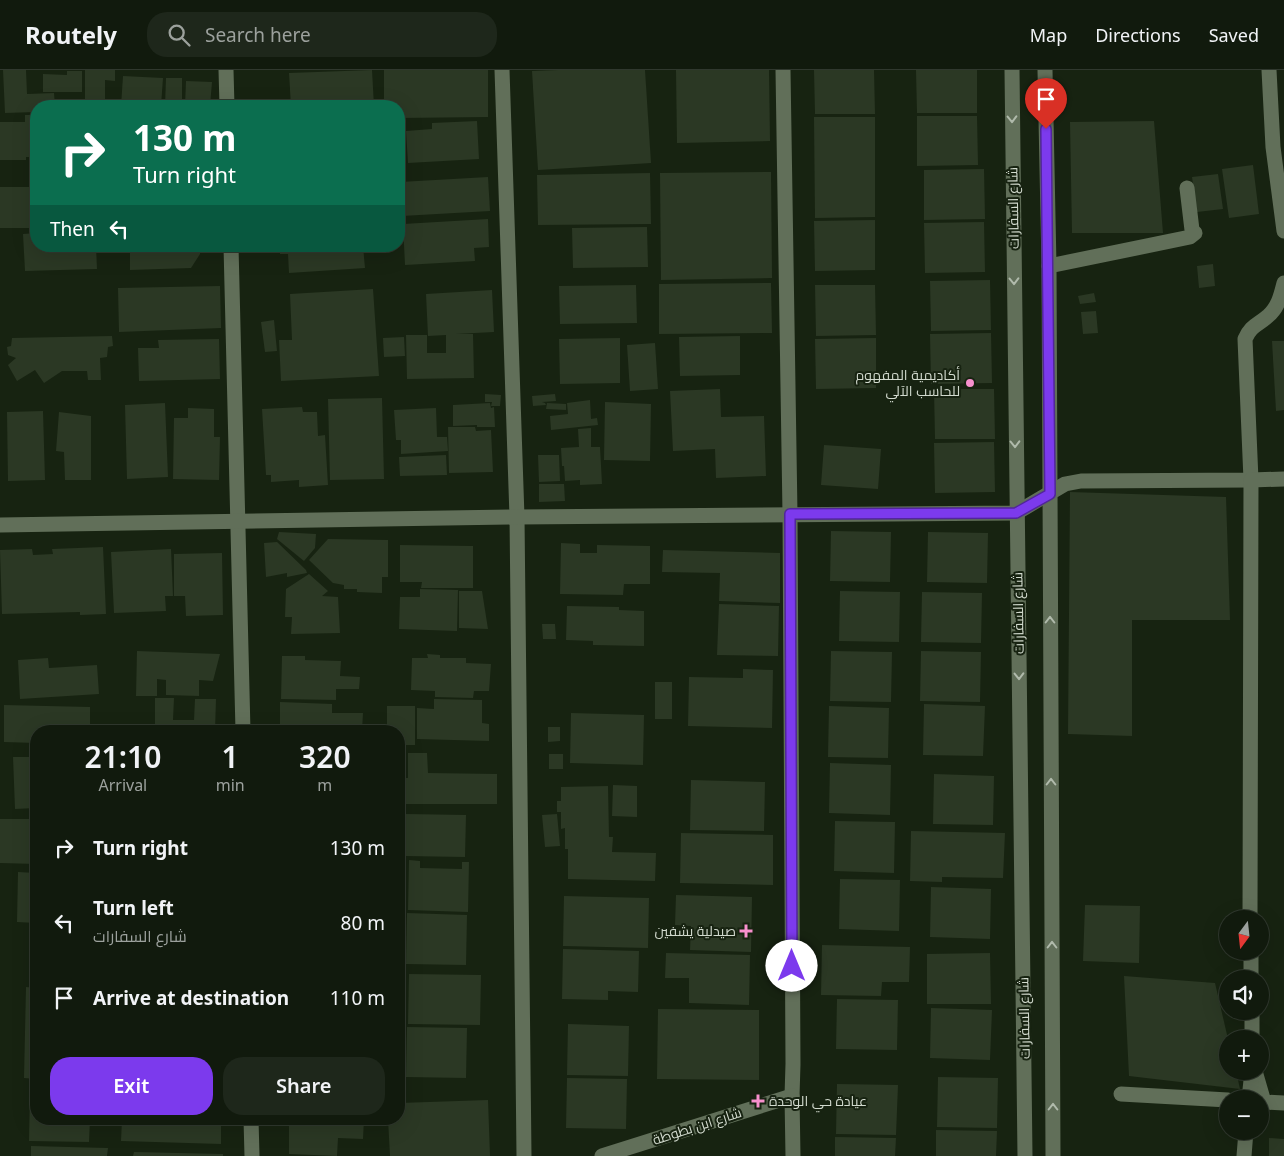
<!DOCTYPE html>
<meta charset="utf-8">
<style>
:root{--surface:#111a0d;--page:#1e271b;--text:#f1f3f6;--muted:#9ca19d;--line:#30382e;--accent:#7c3aed}
body{margin:0;font-family:"Noto Sans",Cairo,sans-serif;background:var(--page);color:var(--text);height:100vh;display:flex;flex-direction:column;font-size:19px;white-space:nowrap}
*{box-sizing:border-box;margin:0}
p{font-size:16px;color:var(--muted)}
.icon{flex:none;width:28px;height:28px;fill:none;stroke:currentColor;stroke-width:2;stroke-linecap:round;stroke-linejoin:round}
.map{position:relative;flex:1;overflow:hidden}
.drawer{position:absolute;left:30px;top:655px;width:375px;height:400px;display:flex;flex-direction:column;background:var(--surface);border-radius:20px;box-shadow:0 5px 20px #0002,0 0 0 1px var(--line)}
.drawer>*{flex:none}
.banner{position:absolute;left:30px;top:30px;width:375px;height:152px;border-radius:20px;box-shadow:0 5px 20px #0002,0 0 0 1px var(--line);background:#0b6e4f;color:#fff;overflow:hidden}
.needle{width:32px;rotate:195deg}
.buttons{position:absolute;left:1219px;top:840px;display:grid;gap:10px}
.buttons a{display:grid;place-items:center;width:50px;height:50px;border-radius:50%;background:var(--surface);box-shadow:0 5px 20px #0002,0 0 0 1px var(--line);font-size:25px}
.pin{position:absolute;display:grid;place-items:center;width:42px;height:42px;color:#fff;margin:-51px -21px;border-radius:50% 50% 50% 0;rotate:-45deg;box-shadow:0 0 5px #0007}
.pin .icon{rotate:45deg}
.me{position:absolute;width:55px;margin:-28px;rotate:0deg;stroke-linejoin:round;filter:drop-shadow(0 0 4px #0008)}
.turn{display:flex;align-items:center;gap:18px;height:105px;padding:0 20px;font-size:22px}
.turn .icon{width:65px;height:65px;stroke-width:2.5}
.turn b{display:block;font-size:35px;line-height:42px}
.then{display:flex;align-items:center;height:48px;padding:0 20px;background:#0003;gap:10px;font-size:19px}
.eta{display:flex;justify-content:space-evenly;align-items:center;height:85px;text-align:center}
.eta b{font-size:30px;font-weight:600;line-height:35px}
.button{display:flex;gap:10px;margin-top:auto;padding:10px 20px}
.button a{flex:1;height:58px;border-radius:20px;background:var(--accent);color:#fff;font-size:20px;font-weight:600;line-height:58px;text-align:center}
.button a+a{background:var(--page);color:var(--text)}
ul{padding:0;list-style:none}
li{display:flex;align-items:center;gap:15px;height:75px;padding:0 20px}
li div{flex:1}
li b{display:block;font-size:19px}
li em{font-style:normal}
header{display:flex;align-items:center;gap:30px;box-sizing:border-box;height:70px;padding:0 25px;background:var(--surface);border-bottom:1px solid var(--line)}
header strong{font-size:24px}
nav{display:flex;gap:28px;margin-inline-start:auto;font-size:18px}
.search{width:350px;height:45px;background:var(--page);display:flex;align-items:center;gap:12px;box-sizing:border-box;padding:0 18px;border-radius:20px;color:var(--muted);font-size:19px}
.map>svg:first-child{display:block}
.building{fill:#2b3824}
.lines{fill:none;stroke-linecap:round;stroke-linejoin:round}
.minor{stroke:#616f59;stroke-width:15}
.oneway{stroke:#b0baab}
.route-casing{stroke:#51269a;stroke-width:12}
.route{stroke:#7c3aed;stroke-width:9}
.poi-dot{fill:#f790cd;stroke:#172311;stroke-width:2}
.labels{text-anchor:middle;stroke-width:4;stroke-linejoin:round;paint-order:stroke}
.street-label{font-size:14px;fill:#d2dace;stroke:#172311}
.poi-label{font-size:14px;fill:#d2dace;stroke:#172311;text-anchor:end}
</style>
<header>
<strong>Routely</strong>
<div class="search"><svg class="icon" aria-label="search" viewBox="0 0 24 24"><circle cx="10" cy="10" r="6"/><path d="M15 15l6 6"/></svg>Search here</div>
<nav><a>Map</a><a>Directions</a><a>Saved</a></nav>
</header>
<div class="map">
<svg width="1284" height="1086" viewBox="0 0 1284 1086">
<rect width="100%" height="100%" fill="#172311"/>
<g class="building">
<polygon points="3,0 26,0 27,24 54,23 55,36 36,36 36,42 5,43"/>
<polygon points="85,0 115,0 115,11 105,10 105,36 85,36"/>
<polygon points="372,0 374,36 291,36 289,3"/>
<polygon points="384,0 488,0 488,47 399,48 399,36 384,36"/>
<polygon points="558,0 645,0 651,93 538,100 532,1"/>
<polygon points="676,0 769,0 770,71 677,73"/>
<polygon points="814,0 874,0 875,44 815,44"/>
<polygon points="916,0 977,0 977,43 917,43"/>
<polygon points="67,1 82,1 82,22 43,22 43,4 67,5"/>
<polygon points="123,6 163,8 161,36 121,36"/>
<polygon points="166,8 182,8 182,36 165,36"/>
<polygon points="186,11 212,12 210,36 185,36"/>
<polygon points="25,45 36,45 36,87 26,87 26,90 0,90 0,52 25,52"/>
<polygon points="917,46 977,46 978,95 917,96"/>
<polygon points="814,47 875,47 875,147 815,148"/>
<polygon points="477,51 479,89 408,93 406,61 432,59 432,53"/>
<polygon points="1154,51 1163,163 1072,163 1070,52"/>
<polygon points="1253,95 1259,144 1229,148 1222,99"/>
<polygon points="984,99 985,149 924,150 924,100"/>
<polygon points="771,102 772,208 661,210 660,103"/>
<polygon points="650,103 651,154 538,155 537,105"/>
<polygon points="1218,104 1223,139 1197,142 1192,107"/>
<polygon points="488,107 490,141 402,146 400,112"/>
<rect x="0" y="117" width="36" height="41"/>
<polygon points="488,149 489,177 474,178 475,191 405,195 403,154"/>
<polygon points="875,150 875,200 815,201 814,151"/>
<polygon points="984,152 985,202 925,203 924,153"/>
<polygon points="647,157 648,197 573,198 572,158"/>
<polygon points="36,163 36,176 96,176 97,199 25,201 23,164"/>
<polygon points="130,176 200,176 200,184 191,198 130,200"/>
<polygon points="279,176 363,176 365,198 289,203 288,184 280,184"/>
<polygon points="1213,194 1215,216 1199,218 1197,196"/>
<polygon points="990,210 991,260 931,261 930,211"/>
<polygon points="771,213 772,263 659,264 659,214"/>
<polygon points="636,215 637,253 560,254 559,216"/>
<polygon points="815,215 875,215 876,265 816,266"/>
<polygon points="220,216 221,258 119,262 118,218"/>
<polygon points="373,219 379,306 281,311 279,270 292,270 290,224"/>
<polygon points="492,220 494,262 456,264 473,264 474,308 407,309 406,265 427,265 427,283 446,283 446,265 428,266 426,224"/>
<polygon points="1094,223 1096,232 1080,234 1078,226"/>
<polygon points="1096,241 1098,263 1083,264 1081,242"/>
<polygon points="274,250 277,281 265,282 261,252"/>
<polygon points="991,263 992,313 931,314 930,264"/>
<polygon points="112,266 113,276 108,277 107,287 100,288 101,310 88,310 87,301 62,301 44,313 35,300 17,311 8,295 16,288 8,285 7,277 11,276 12,268"/>
<polygon points="740,266 740,305 680,306 679,267"/>
<polygon points="404,267 405,286 384,287 383,268"/>
<polygon points="620,268 620,313 560,314 559,269"/>
<polygon points="876,268 876,318 816,319 815,269"/>
<polygon points="219,269 220,309 139,311 138,278 159,278 158,270"/>
<polygon points="1272,271 1284,271 1284,340 1276,341"/>
<polygon points="655,273 658,319 630,321 627,275"/>
<polygon points="720,319 721,347 764,346 766,406 716,408 715,379 673,381 670,321"/>
<polygon points="934,319 994,319 995,369 935,369"/>
<polygon points="485,324 501,325 500,336 491,336 492,332 485,332"/>
<polygon points="555,324 556,331 542,332 545,333 546,335 533,336 532,326"/>
<polygon points="382,328 384,409 330,410 328,329"/>
<polygon points="590,330 591,349 597,348 598,355 551,360 550,346 568,344 567,333"/>
<polygon points="605,332 651,334 650,391 604,390"/>
<polygon points="165,333 168,407 127,409 125,335"/>
<polygon points="490,333 491,338 494,337 495,357 477,357 477,355 453,356 453,335"/>
<polygon points="547,333 566,334 566,340 546,339"/>
<polygon points="302,337 303,342 317,342 318,366 325,365 328,415 299,417 299,410 271,412 271,405 266,405 262,339"/>
<polygon points="188,338 214,339 214,367 220,367 219,410 173,409 174,348 188,348"/>
<polygon points="436,338 437,367 447,367 448,381 401,384 401,370 396,370 394,340"/>
<polygon points="43,341 45,410 8,411 7,342"/>
<polygon points="59,342 91,346 91,410 65,410 64,382 56,381"/>
<polygon points="448,357 475,357 476,361 491,360 493,402 449,403"/>
<polygon points="591,358 591,377 600,377 602,414 580,415 580,410 565,411 564,396 562,396 561,378 579,377 578,359"/>
<polygon points="994,372 995,422 935,423 934,373"/>
<polygon points="824,375 881,379 878,419 821,415"/>
<polygon points="446,385 447,405 400,406 399,387"/>
<polygon points="538,385 559,385 560,411 539,412"/>
<polygon points="539,414 564,414 565,431 539,432"/>
<polygon points="1070,422 1226,427 1230,550 1132,550 1132,666 1068,664"/>
<polygon points="831,461 891,462 890,512 830,511"/>
<polygon points="279,462 316,464 315,478 304,491 277,469"/>
<polygon points="928,462 988,463 987,513 927,512"/>
<polygon points="328,469 388,470 388,507 382,507 382,523 357,522 357,519 344,519 344,515 333,513 309,490"/>
<polygon points="277,472 306,500 307,503 287,507 287,503 266,507 264,473"/>
<polygon points="561,473 580,474 580,483 597,483 597,475 650,476 650,514 624,514 623,525 560,524"/>
<polygon points="400,475 473,476 473,518 421,518 422,512 400,512"/>
<polygon points="103,477 106,544 80,545 80,542 2,544 0,480 32,479 33,485 53,484 52,479"/>
<polygon points="171,479 173,526 165,526 166,541 114,543 111,482"/>
<polygon points="663,480 780,483 780,533 719,531 720,503 662,502"/>
<polygon points="222,483 223,545 186,546 185,526 174,526 174,484"/>
<polygon points="309,504 328,521 322,526 338,527 340,563 291,564 292,547 285,547 286,519"/>
<polygon points="420,519 458,520 457,561 399,559 400,527 420,527"/>
<polygon points="459,521 482,521 488,559 459,558"/>
<polygon points="840,521 900,522 899,572 839,571"/>
<polygon points="922,522 982,523 981,573 921,572"/>
<polygon points="719,534 779,536 778,586 717,585"/>
<polygon points="567,536 619,537 619,540 644,541 644,576 593,575 593,571 566,570"/>
<polygon points="542,554 555,554 556,569 543,569"/>
<polygon points="137,581 220,584 213,611 199,610 199,626 166,625 166,610 157,609 157,626 136,626"/>
<polygon points="831,581 892,582 891,632 830,631"/>
<polygon points="921,581 981,582 980,632 920,631"/>
<polygon points="427,584 440,585 440,588 466,588 466,593 491,594 489,621 474,621 473,628 435,627 435,621 411,620 412,588 428,588"/>
<polygon points="282,586 305,586 305,590 341,591 340,606 360,607 359,619 336,619 336,630 281,629"/>
<polygon points="48,588 49,598 97,595 99,624 20,629 18,590"/>
<polygon points="743,599 773,600 772,658 688,656 689,607 743,608"/>
<rect x="655" y="612" width="17" height="37"/>
<polygon points="155,628 174,628 173,650 194,650 195,629 216,629 215,661 155,661"/>
<polygon points="434,629 482,630 482,653 489,654 489,671 417,669 417,638 434,639"/>
<polygon points="280,632 332,634 332,643 363,643 362,661 280,661"/>
<polygon points="924,634 985,636 983,686 923,685"/>
<polygon points="4,635 90,637 90,661 36,661 36,673 4,672"/>
<polygon points="387,636 415,636 415,675 399,675 399,661 387,661"/>
<polygon points="829,636 889,638 888,688 828,687"/>
<polygon points="571,643 644,645 643,695 570,693"/>
<polygon points="548,657 560,657 560,671 548,672"/>
<polygon points="408,683 427,683 428,703 497,704 497,734 399,734 399,708 408,708"/>
<rect x="549" y="684" width="14" height="15"/>
<polygon points="13,687 36,687 36,738 15,739"/>
<polygon points="830,693 891,695 890,745 829,743"/>
<polygon points="934,704 994,706 993,755 933,754"/>
<polygon points="691,710 765,712 764,761 690,760"/>
<polygon points="613,715 637,716 637,747 612,746"/>
<polygon points="608,716 609,767 613,767 612,782 656,783 655,811 568,809 568,779 565,779 565,758 561,759 561,742 557,742 557,731 561,731 561,717"/>
<polygon points="406,744 466,745 465,787 405,786"/>
<polygon points="557,744 560,776 545,777 542,745"/>
<polygon points="0,749 36,749 36,794 0,793"/>
<polygon points="835,751 895,752 894,803 834,801"/>
<polygon points="911,761 1005,763 1003,808 942,807 942,812 910,811"/>
<polygon points="681,763 773,765 773,815 680,813"/>
<polygon points="409,790 420,791 420,798 462,799 462,792 469,792 468,842 408,840"/>
<polygon points="18,802 36,803 36,853 17,852"/>
<polygon points="840,809 900,810 899,861 839,859"/>
<polygon points="931,817 991,819 990,869 930,867"/>
<polygon points="676,825 752,827 751,882 690,880 691,856 675,855"/>
<polygon points="564,826 649,828 648,878 563,876"/>
<polygon points="1085,835 1140,836 1139,893 1083,891"/>
<polygon points="407,843 467,845 466,895 406,894"/>
<polygon points="822,875 910,877 909,912 882,912 881,926 821,925"/>
<polygon points="563,879 639,881 638,922 608,921 608,930 562,929"/>
<polygon points="666,883 750,885 749,935 689,933 689,908 665,908"/>
<polygon points="990,883 991,934 927,934 927,884"/>
<polygon points="409,904 481,905 480,955 408,954"/>
<polygon points="1124,906 1215,913 1228,969 1228,1001 1236,1001 1240,1019 1129,1006"/>
<polygon points="26,917 36,918 36,1009 24,1008"/>
<polygon points="837,929 898,930 897,980 836,979"/>
<polygon points="931,938 992,940 990,990 930,988"/>
<polygon points="658,939 759,940 759,1010 657,1009"/>
<polygon points="568,954 629,956 628,1006 567,1005"/>
<polygon points="407,957 467,958 466,1008 406,1007"/>
<polygon points="938,1007 998,1008 997,1058 937,1057"/>
<polygon points="567,1008 627,1009 626,1059 566,1058"/>
<polygon points="837,1014 898,1015 896,1065 836,1064"/>
<polygon points="30,1021 36,1021 36,1049 90,1049 89,1072 29,1071"/>
<polygon points="488,1030 490,1086 390,1086 388,1049 399,1049 399,1033"/>
<polygon points="122,1049 221,1049 221,1074 121,1071"/>
<polygon points="289,1049 364,1049 363,1069 338,1068 337,1086 289,1084"/>
<polygon points="936,1060 997,1061 996,1086 936,1086"/>
<polygon points="835,1067 896,1068 895,1086 835,1086"/>
<polygon points="1269,1068 1284,1069 1284,1086 1269,1086"/>
<polygon points="31,1076 108,1078 107,1086 31,1086"/>
<polygon points="134,1082 223,1084 223,1086 133,1086"/>
</g>
<g class="lines">
<g class="minor">
<polyline points="226,0 227,36"/>
<polyline points="502,0 517,447 524,1086"/>
<polyline points="783,0 790,444 793,994 792,1026 793,1086"/>
<polyline points="1012,0 1025,1086"/>
<polyline points="1045,0 1049,196 1053,1086"/>
<polyline points="1269,0 1273,77 1284,161"/>
<polyline points="231,176 243,661"/>
<polyline points="1049,196 1190,167 1195,163 1192,160 1187,118"/>
<path d="M0,455L517,447L1016,443L1065,414L1081,411L1251,410L1245,269C1251,255 1258,255 1268,246C1278,238 1281,225 1284,213"/>
<polyline points="1250,849 1251,410 1284,409"/>
<polyline points="1251,881 1251,909"/>
<polyline points="1252,941 1252,969"/>
<polyline points="1255,1001 1264,1032 1284,1033"/>
<polyline points="1121,1024 1228,1030"/>
<polyline points="1249,1029 1252,1001"/>
<polyline points="251,1049 252,1086"/>
<polyline points="602,1086 792,1026"/>
<polyline points="1244,1086 1246,1061"/>
</g>
</g>
<defs><path id="oneway-chevron" d="M-2-3.5L2.5 0L-2 3.5" fill="none" stroke-width="1.6" stroke-linecap="round" stroke-linejoin="round" transform="scale(1.25)"/></defs>
<g class="oneway">
<use href="#oneway-chevron" transform="translate(1012 49) rotate(89)"/>
<use href="#oneway-chevron" transform="translate(1014 211) rotate(89)"/>
<use href="#oneway-chevron" transform="translate(1015 374) rotate(89)"/>
<use href="#oneway-chevron" transform="translate(1050 550) rotate(-90)"/>
<use href="#oneway-chevron" transform="translate(1019 606) rotate(89)"/>
<use href="#oneway-chevron" transform="translate(1051 712) rotate(-90)"/>
<use href="#oneway-chevron" transform="translate(1052 875) rotate(-90)"/>
<use href="#oneway-chevron" transform="translate(1053 1037) rotate(-90)"/>
</g>
<g class="lines">
<g class="route-casing">
<polyline id="route" points="792,896 790,444 1016,443 1050,424 1046,59"/>
</g>
<use href="#route" class="route"/>
</g>
<g class="poi-dot">
<circle cx="970" cy="313" r="5"/>
<path d="M743.5 853.5h5v5h5v5h-5v5h-5v-5h-5v-5h5z"/>
<path d="M755.5 1023.5h5v5h5v5h-5v5h-5v-5h-5v-5h5z"/>
</g>
<g class="labels">
<g class="street-label">
<text transform="translate(1013 138) rotate(-91)" y="5">شارع السفارات</text>
<text transform="translate(1018 543) rotate(-91)" y="5">شارع السفارات</text>
<text transform="translate(1024 948) rotate(-91)" y="5">شارع السفارات</text>
<text transform="translate(697 1056) rotate(-18)" y="5">شارع ابن بطوطة</text>
</g>
<g class="poi-label">
<text x="960" y="310">أكاديمية المفهوم<tspan x="960" dy="16">للحاسب الآلي</tspan></text>
<text x="736" y="866">صيدلية يشفين</text>
<text x="769" y="1036" text-anchor="start">عيادة حي الوحدة</text>
</g>
</g>
</svg>
<div class="buttons">
<a><svg class="needle" viewBox="-14 -14 28 28"><path d="M0-13l5 13h-10z" fill="#e53935"/><path d="M0 13l5-13h-10z" fill="#9ca19d"/></svg></a>
<a><svg class="icon" aria-label="sound" viewBox="0 0 24 24"><path d="M4 9h4l5-4v14l-5-4H4zM17 9q2 3 0 6"/></svg></a>
<a>+</a>
<a>−</a>
</div>
<div class="pin" style="left:1046px;top:59px;background:#d93025"><svg class="icon" aria-label="arrive" viewBox="0 0 24 24"><path d="M6 21V4h12l-3 4 3 4H6"/></svg></div>
<svg class="me" style="left:792px;top:896px" viewBox="-20 -20 40 40"><circle r="19" fill="#fff"/><path d="M0-13L10 11 0 6-10 11z" fill="#7c3aed"/></svg>
<div class="banner">
<div class="turn"><svg class="icon" aria-label="right" viewBox="0 0 24 24"><path d="M7 20v-9h11M14 6l5 5-5 5"/></svg><div><b>130 m</b>Turn right</div></div>
<div class="then">Then<svg class="icon" aria-label="left" viewBox="0 0 24 24"><path d="M17 20v-9H6M10 6l-5 5 5 5"/></svg></div>
</div>
<section class="drawer">
<div class="eta">
<div><b>21:10</b><p>Arrival</p></div>
<div><b>1</b><p>min</p></div>
<div><b>320</b><p>m</p></div>
</div>
<ul>
<li><svg class="icon" aria-label="right" viewBox="0 0 24 24"><path d="M7 20v-9h11M14 6l5 5-5 5"/></svg><div><b>Turn right</b></div><em>130 m</em></li>
<li><svg class="icon" aria-label="left" viewBox="0 0 24 24"><path d="M17 20v-9H6M10 6l-5 5 5 5"/></svg><div><b>Turn left</b><p>شارع السفارات</p></div><em>80 m</em></li>
<li><svg class="icon" aria-label="arrive" viewBox="0 0 24 24"><path d="M6 21V4h12l-3 4 3 4H6"/></svg><div><b>Arrive at destination</b></div><em>110 m</em></li>
</ul>
<div class="button"><a>Exit</a><a>Share</a></div>
</section>
</div>
